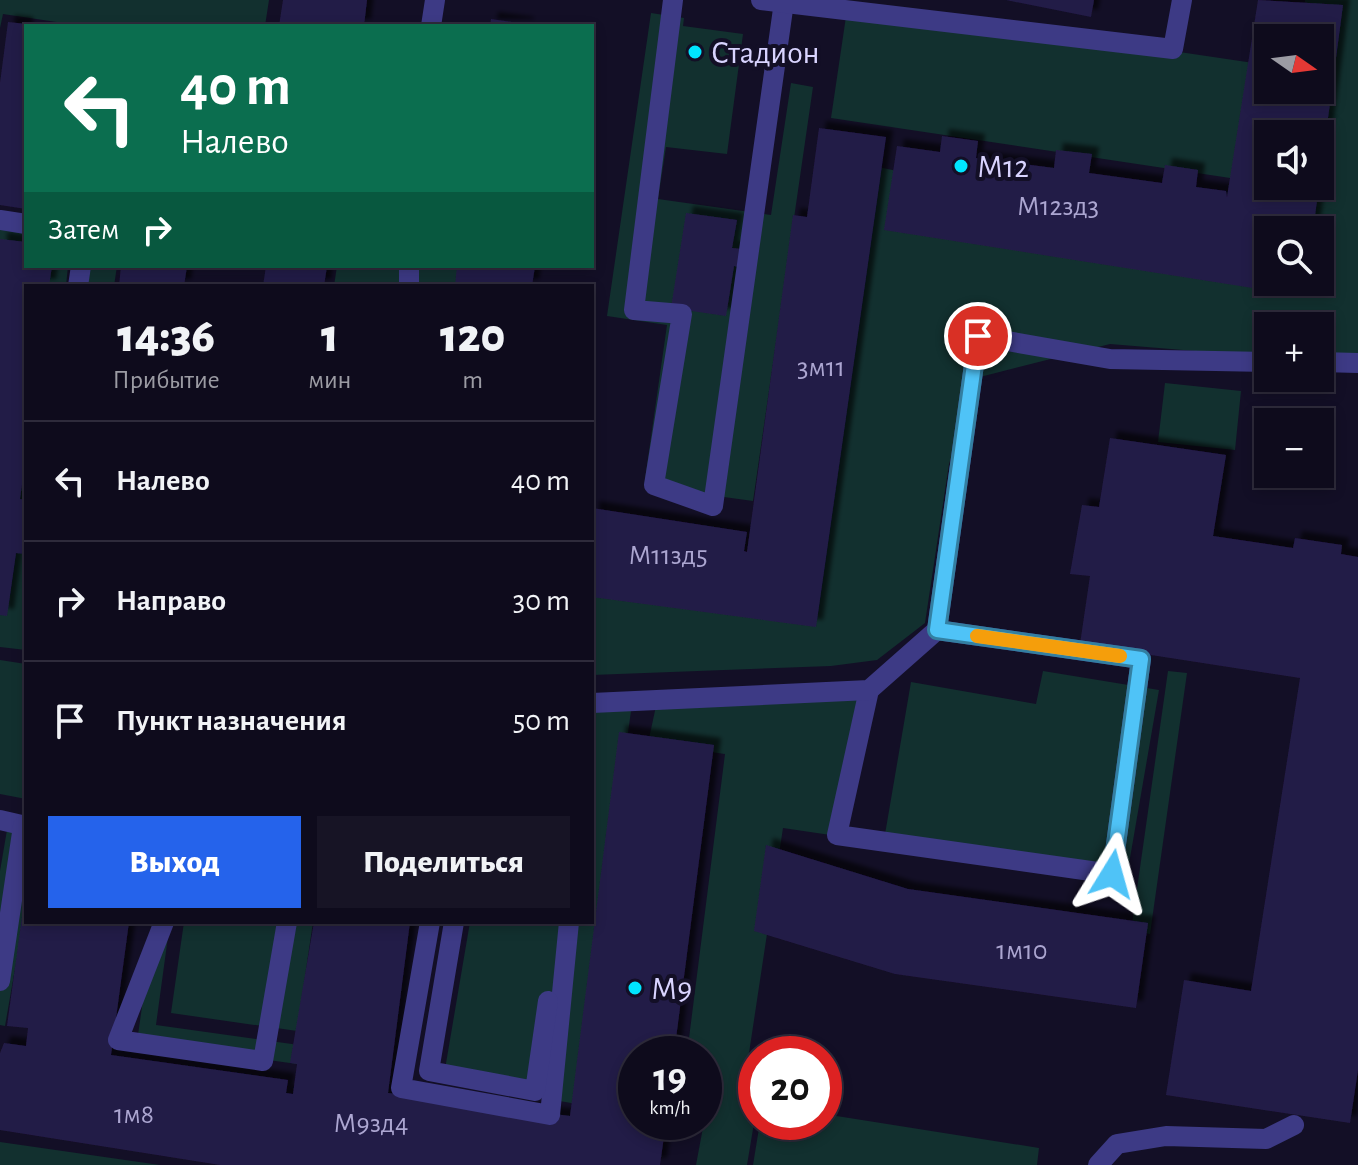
<!DOCTYPE html>
<html lang="ru">
<meta charset="utf-8">
<style>
:root{--surface:#0e0b1c;--page:#171425;--text:#f1f3f6;--muted:#9b9ba3;--line:#2e2b3b;--accent:#2563eb}
body{margin:0;font-family:"Alegreya Sans",sans-serif;background:var(--page);color:var(--text);height:100vh;display:flex;flex-direction:column;font-size:30px;white-space:nowrap}
*{box-sizing:border-box;margin:0}
p{font-size:26px;color:var(--muted)}
.icon{flex:none;width:44px;height:44px;fill:none;stroke:currentColor;stroke-width:2;stroke-linecap:round;stroke-linejoin:round}
.map{position:relative;flex:1;overflow:hidden}
.drawer{position:absolute;left:24px;top:284px;width:570px;height:640px;display:flex;flex-direction:column;background:var(--surface);border-radius:0px;box-shadow:0 4px 12px #0003,0 0 0 2px var(--line)}
.drawer>*{flex:none}
.top-card{position:absolute;left:24px;top:24px;width:570px;height:244px;border-radius:0px;box-shadow:0 4px 12px #0003,0 0 0 2px var(--line);background:#0b6e4f;color:#fff;overflow:hidden}
.needle{width:52px;rotate:104deg}
.controls{position:absolute;left:1254px;top:24px;display:grid;gap:16px}
.controls a{display:grid;place-items:center;width:80px;height:80px;border-radius:0px;background:var(--surface);box-shadow:0 4px 12px #0003,0 0 0 2px var(--line);font-size:40px}
.speed{position:absolute;left:618px;top:1036px;display:flex;gap:16px;font-size:40px;font-weight:700;text-align:center}
.speed>*{display:grid;place-content:center;width:104px;height:104px;border-radius:50%;background:var(--surface);box-shadow:0 4px 12px #0003,0 0 0 2px var(--line);line-height:1}
.speed small{font-size:20px;font-weight:400}
.speed .limit{border:12px solid #d22;background:#fff;color:#111}
.pin{position:absolute;display:grid;place-items:center;width:68px;height:68px;color:#fff;margin:-34px;border:4px solid #fff;border-radius:50%;box-shadow:0 2px 8px #0007}
.me{position:absolute;width:88px;margin:-44px;rotate:8deg;stroke-linejoin:round;filter:drop-shadow(0 0 6px #0008)}
.turn{display:flex;align-items:center;gap:28px;height:168px;padding:0 24px;font-size:36px}
.turn .icon{width:104px;height:104px;stroke-width:2.5}
.turn b{display:block;font-size:56px;line-height:68px}
.then{display:flex;align-items:center;height:76px;padding:0 24px;background:#0003;gap:16px;font-size:30px}
.eta{display:flex;justify-content:space-evenly;align-items:center;height:136px;text-align:center}
.eta b{font-size:48px;font-weight:800;line-height:56px}
.action{display:flex;gap:16px;margin-top:auto;padding:16px 24px}
.action a{flex:1;height:92px;border-radius:0px;background:var(--accent);color:#fff;font-size:32px;font-weight:800;line-height:92px;text-align:center}
.action a+a{background:var(--page);color:var(--text)}
ul{padding:0;list-style:none}
li{display:flex;align-items:center;gap:24px;height:120px;padding:0 24px;border-top:2px solid var(--line)}
li div{flex:1}
li b{display:block;font-size:30px}
li em{font-style:normal}
.map>svg:first-child{display:block}
.green{fill:#12302f}
.building{fill:#241b47;fill-rule:evenodd;filter:url(#shadow)}
.lines{fill:none;stroke-linecap:round;stroke-linejoin:round}
.minor{stroke:#3d3a85;stroke-width:20}
.route-casing{stroke:#337fa1;stroke-width:20}
.route{stroke:#4fc3f7;stroke-width:14}
.slow{stroke:#f59e0b;stroke-width:14}
.poi-dot{fill:#00e5ff;stroke:#130f26;stroke-width:3}
.labels{text-anchor:middle;stroke-width:8;stroke-linejoin:round;paint-order:stroke}
.number-label{font-size:28px;fill:#aca6d1}
.poi-label{font-size:32px;fill:#d9d4ff;stroke:#130f26;text-anchor:start}
</style>
<div class="map">
<svg width="1358" height="1165" viewBox="0 0 1358 1165">
<defs>
<filter id="shadow"><feDropShadow dx="7" dy="-7" stdDeviation="2" flood-color="#0009"/></filter>
</defs>
<rect width="100%" height="100%" fill="#130f26"/>
<g class="green">
<polygon points="0,0 269,0 265,26 83,26 3,14 0,28"/>
<polygon points="1305,0 1358,0 1358,364 1320,361 1320,326 1268,326 1268,357 1110,344 976,378 949,464 925,623 877,660 831,666 592,675 592,552 759,579 820,155 1268,248 1268,282 1320,282 1320,230 1302,230 1302,186 1320,186 1320,38 1305,38"/>
<polygon points="848,3 1267,65 1250,181 831,118"/>
<polygon points="651,13 684,18 683,26 743,34 727,154 666,147 658,199 771,215 791,83 813,87 753,501 644,486 667,325 607,316"/>
<polygon points="0,228 26,232 26,266 68,266 66,286 26,286 26,650 0,647"/>
<polygon points="88,266 117,266 114,286 86,286"/>
<polygon points="337,266 400,266 399,286 334,286"/>
<polygon points="414,266 462,266 461,286 414,286"/>
<polygon points="1165,383 1241,391 1235,450 1158,442"/>
<polygon points="0,660 26,664 26,799 0,794"/>
<polygon points="1043,671 1159,690 1125,887 883,846 911,682 1036,704"/>
<polygon points="1168,671 1187,673 1150,934 1131,931"/>
<polygon points="872,696 844,837 783,828 746,1073 756,1076 756,1111 747,1165 696,1165 704,1122 704,1054 687,1054 725,754 660,745 632,818 656,706"/>
<polygon points="592,711 631,711 577,1104 443,1081 470,922 592,922"/>
<polygon points="7,830 26,833 26,906 5,1026 0,1025 0,871"/>
<polygon points="154,922 170,922 156,1025 299,1045 297,1064 137,1042"/>
<polygon points="184,922 313,922 297,1031 171,1013"/>
<polygon points="824,1114 1039,1148 1037,1165 753,1165 760,1122 824,1122"/>
<polygon points="0,1142 160,1165 0,1165"/>
</g>
<g class="building">
<polygon points="283,0 367,0 364,26 279,26"/>
<polygon points="1006,0 1094,0 1091,17"/>
<path d="M1258,0L1343,5L1322,163L1320,134H1268V186H1319L1313,230H1268V282H1299L1297,295L884,230L897,146L940,152L942,136L978,141L976,158L1054,168L1056,150L1092,154L1089,173L1162,183L1165,165L1198,170L1196,187L1226,191L1227,197ZM1268,38H1320V90H1268Z"/>
<polygon points="491,19 527,24 527,26 490,26"/>
<polygon points="8,22 26,24 26,209 0,205 0,83"/>
<polygon points="819,128 886,137 816,627 592,597 592,508 747,532 744,551 747,552 793,215 807,217"/>
<polygon points="686,213 737,220 732,248 750,250 747,268 734,266 726,316 671,308"/>
<polygon points="0,239 26,242 26,266 52,266 49,286 26,286 26,456 20,499 26,500 26,554 16,553 7,616 0,615"/>
<polygon points="121,266 187,266 184,286 119,286"/>
<polygon points="266,266 327,266 324,286 263,286"/>
<polygon points="457,266 535,266 532,286 455,286"/>
<polygon points="1110,438 1226,455 1213,536 1293,548 1295,538 1342,545 1341,554 1358,557 1358,1070 1350,1123 1166,1095 1184,980 1251,991 1300,678 1080,644 1090,576 1070,574 1082,505 1099,507"/>
<polygon points="619,732 714,745 674,1054 636,1054 636,1122 666,1122 660,1165 220,1165 0,1130 0,1053 4,1043 26,1046 28,1028 7,1026 24,902 26,922 129,922 111,1055 288,1080 286,1093 293,1094 297,1064 290,1063 314,922 410,922 388,1093 570,1116"/>
<polygon points="766,845 908,889 1148,923 1136,1008 895,974 754,931"/>
</g>
<g class="lines">
<g class="minor">
<polyline points="673,0 634,310 682,314 654,485 713,506 784,2"/>
<polyline points="761,0 1173,49 1182,0"/>
<polyline points="431,26 435,0"/>
<polyline points="0,220 26,224"/>
<polyline points="78,286 81,266"/>
<polyline points="409,286 409,266"/>
<polyline points="1320,362 1358,363"/>
<polyline points="869,690 837,835 1112,874 1141,659 937,630"/>
<polyline points="592,703 869,690 937,630 978,336 1110,359 1268,362"/>
<polyline points="0,820 26,826"/>
<polyline points="164,922 118,1040 263,1061 287,922"/>
<polyline points="430,922 401,1088 550,1115 569,922"/>
<polyline points="454,922 429,1071 535,1091 548,1001"/>
<polyline points="0,981 23,826"/>
<polyline points="1098,1165 1117,1144 1166,1136 1266,1139 1294,1125"/>
</g>
</g>
<g class="lines">
<g class="route-casing">
<polyline id="route" points="978,336 937,630 1141,659 1112,874"/>
</g>
<use href="#route" class="route"/>
<polyline class="slow" points="977,636 1120,656"/>
</g>
<g class="poi-dot">
<circle cx="695" cy="52" r="8"/>
<circle cx="961" cy="166" r="8"/>
<circle cx="635" cy="988" r="8"/>
</g>
<g class="labels">
<g class="number-label">
<text x="1058" y="215">М12зд3</text>
<text x="821" y="376">3м11</text>
<text x="668" y="564">М11зд5</text>
<text x="1022" y="959">1м10</text>
<text x="134" y="1123">1м8</text>
<text x="371" y="1132">М9зд4</text>
</g>
<g class="poi-label">
<text x="711" y="63">Стадион</text>
<text x="977" y="177">М12</text>
<text x="651" y="999">М9</text>
</g>
</g>
</svg>
<div class="controls">
<a><svg class="needle" viewBox="-14 -14 28 28"><path d="M0-13l5 13h-10z" fill="#e53935"/><path d="M0 13l5-13h-10z" fill="#9b9ba3"/></svg></a>
<a><svg class="icon" aria-label="sound" viewBox="0 0 24 24"><path d="M4 9h4l5-4v14l-5-4H4zM17 9q2 3 0 6"/></svg></a>
<a><svg class="icon" aria-label="search" viewBox="0 0 24 24"><circle cx="10" cy="10" r="6"/><path d="M15 15l6 6"/></svg></a>
<a>+</a>
<a>−</a>
</div>
<div class="speed"><div>19<small>km/h</small></div><div class="limit">20</div></div>
<div class="pin" style="left:978px;top:336px;background:#d93025"><svg class="icon" aria-label="arrive" viewBox="0 0 24 24"><path d="M6 21V4h12l-3 4 3 4H6"/></svg></div>
<svg class="me" style="left:1112px;top:874px" viewBox="-20 -20 40 40"><path d="M0-17L14 15 0 8-14 15z" fill="#4fc3f7" stroke="#fff" stroke-width="4"/></svg>
<div class="top-card">
<div class="turn"><svg class="icon" aria-label="left" viewBox="0 0 24 24"><path d="M17 20v-9H6M10 6l-5 5 5 5"/></svg><div><b>40 m</b>Налево</div></div>
<div class="then">Затем<svg class="icon" aria-label="right" viewBox="0 0 24 24"><path d="M7 20v-9h11M14 6l5 5-5 5"/></svg></div>
</div>
<section class="drawer">
<div class="eta">
<div><b>14:36</b><p>Прибытие</p></div>
<div><b>1</b><p>мин</p></div>
<div><b>120</b><p>m</p></div>
</div>
<ul>
<li><svg class="icon" aria-label="left" viewBox="0 0 24 24"><path d="M17 20v-9H6M10 6l-5 5 5 5"/></svg><div><b>Налево</b></div><em>40 m</em></li>
<li><svg class="icon" aria-label="right" viewBox="0 0 24 24"><path d="M7 20v-9h11M14 6l5 5-5 5"/></svg><div><b>Направо</b></div><em>30 m</em></li>
<li><svg class="icon" aria-label="arrive" viewBox="0 0 24 24"><path d="M6 21V4h12l-3 4 3 4H6"/></svg><div><b>Пункт назначения</b></div><em>50 m</em></li>
</ul>
<div class="action"><a>Выход</a><a>Поделиться</a></div>
</section>
</div>
